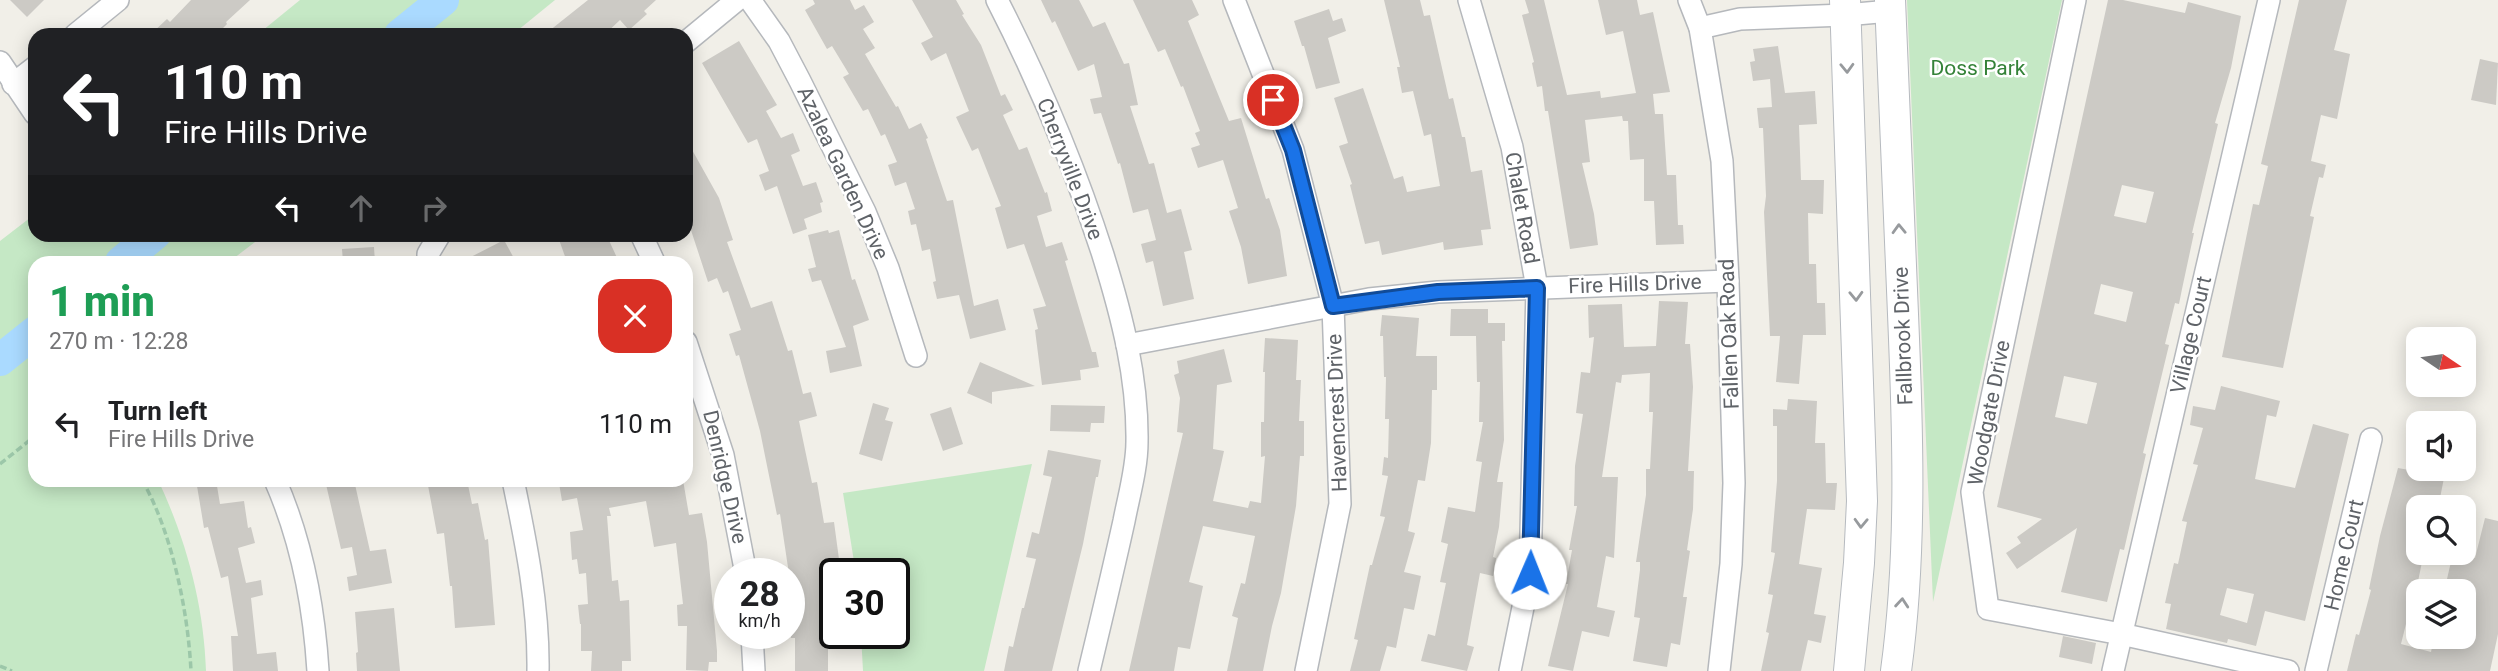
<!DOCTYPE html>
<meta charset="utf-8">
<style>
:root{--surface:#fff;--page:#f2f2f2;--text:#202124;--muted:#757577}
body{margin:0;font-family:Roboto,sans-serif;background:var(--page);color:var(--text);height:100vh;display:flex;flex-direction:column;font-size:26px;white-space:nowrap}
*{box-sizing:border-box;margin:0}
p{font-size:23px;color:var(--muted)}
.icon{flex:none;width:38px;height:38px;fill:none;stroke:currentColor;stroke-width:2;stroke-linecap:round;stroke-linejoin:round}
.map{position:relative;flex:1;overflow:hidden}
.sheet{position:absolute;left:28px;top:256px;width:665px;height:231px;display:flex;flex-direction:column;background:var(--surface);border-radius:21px;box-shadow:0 4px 18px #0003}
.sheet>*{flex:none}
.banner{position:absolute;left:28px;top:28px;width:665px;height:214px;border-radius:21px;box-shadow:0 4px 18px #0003;background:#202124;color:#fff;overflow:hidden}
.needle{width:46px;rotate:103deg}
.controls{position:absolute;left:2406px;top:327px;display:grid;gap:14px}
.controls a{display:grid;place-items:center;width:70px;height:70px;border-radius:14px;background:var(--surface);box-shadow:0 4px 18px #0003;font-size:35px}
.speed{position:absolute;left:714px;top:558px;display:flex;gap:14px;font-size:35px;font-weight:700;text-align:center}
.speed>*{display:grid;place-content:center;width:91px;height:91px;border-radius:50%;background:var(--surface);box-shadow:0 4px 18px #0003;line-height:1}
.speed small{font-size:18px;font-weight:400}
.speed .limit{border:4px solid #111;border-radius:10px;background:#fff;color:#111}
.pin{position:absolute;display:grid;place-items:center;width:60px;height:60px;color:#fff;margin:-30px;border:4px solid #fff;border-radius:50%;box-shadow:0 2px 7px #0007}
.me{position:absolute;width:77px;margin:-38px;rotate:1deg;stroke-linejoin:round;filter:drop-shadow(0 0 5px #0008)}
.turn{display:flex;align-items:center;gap:24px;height:147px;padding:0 21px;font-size:32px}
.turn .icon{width:91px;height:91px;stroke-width:2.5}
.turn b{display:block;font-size:49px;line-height:60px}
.lanes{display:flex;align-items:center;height:66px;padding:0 21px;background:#0003;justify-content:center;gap:35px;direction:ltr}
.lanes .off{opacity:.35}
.round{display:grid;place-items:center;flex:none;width:74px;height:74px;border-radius:21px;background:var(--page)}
.overview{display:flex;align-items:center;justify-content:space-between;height:119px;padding:0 21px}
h1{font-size:42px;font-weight:800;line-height:52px;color:#1e9e55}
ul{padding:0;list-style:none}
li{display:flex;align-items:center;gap:21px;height:98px;padding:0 21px}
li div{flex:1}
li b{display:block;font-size:26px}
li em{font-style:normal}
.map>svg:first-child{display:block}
.green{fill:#c5e8c5}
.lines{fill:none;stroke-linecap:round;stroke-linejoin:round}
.river{stroke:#aadaff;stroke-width:32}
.building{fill:#cccac5;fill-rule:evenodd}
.minor-casing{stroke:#b5b8bc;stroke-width:24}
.secondary-casing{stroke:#b6babf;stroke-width:32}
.path{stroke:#9cc7a9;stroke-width:3.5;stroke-dasharray:7 3.5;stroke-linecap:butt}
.minor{stroke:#fff;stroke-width:21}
.secondary{stroke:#fff;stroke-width:30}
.oneway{stroke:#979a9d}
.route-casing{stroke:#114b97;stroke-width:18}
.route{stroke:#1a73e8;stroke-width:12}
.labels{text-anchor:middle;stroke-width:5;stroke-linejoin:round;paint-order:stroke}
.park-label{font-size:21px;fill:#348238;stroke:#fff}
.street-label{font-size:21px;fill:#5f6368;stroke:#fff}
</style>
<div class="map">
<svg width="2498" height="671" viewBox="0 0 2498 671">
<rect width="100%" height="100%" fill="#f1efe8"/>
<g class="green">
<polygon points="300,0 555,0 512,35 257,35"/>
<polygon points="1907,0 2062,0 1933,602"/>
<path d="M35,214V234L264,235L229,262H35V480H158C186,539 204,605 206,671H0V241Z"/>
<polygon points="1032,464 984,671 863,671 861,634 894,634 894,574 856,574 843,493"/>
</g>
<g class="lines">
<g class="river">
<polyline points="400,35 443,0"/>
<polyline points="121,262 155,234"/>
<polyline points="0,360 35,332"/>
</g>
</g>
<g class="building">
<polygon points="10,0 44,0 27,17"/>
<polygon points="191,0 250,0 226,22 227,24 216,35 150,35 167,19 170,22"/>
<polygon points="588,0 656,0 644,11 647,14 629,30 620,20 604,35 544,35"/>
<polygon points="813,0 850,0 855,10 864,5 874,22 863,29 875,48 865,54 896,107 898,106 909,129 921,123 928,138 926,139 947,201 953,200 974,306 998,299 1006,330 970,339 959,295 937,299 933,282 936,281 930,249 922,251 916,224 911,225 908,211 915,209 906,182 895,186 888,165 897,162 885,134 881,136 868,109 863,111 843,77 849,74 832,46 827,49 805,10 815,4"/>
<polygon points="912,0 956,0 964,14 962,15 981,45 1001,96 1005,94 1013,110 1003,115 1019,150 1027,147 1045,193 1047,192 1052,211 1037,216 1046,247 1062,242 1068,260 1065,261 1092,352 1096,352 1099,367 1080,370 1081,380 1042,385 1035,330 1038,329 1033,309 1046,306 1024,244 1007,249 995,208 1001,206 978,148 972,151 956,117 969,111 946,53 931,61 921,43 933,37"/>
<polygon points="1041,0 1079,0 1093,27 1105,22 1124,64 1129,63 1138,105 1130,106 1149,164 1154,163 1167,213 1181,209 1192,250 1184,252 1194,299 1163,306 1153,261 1146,263 1141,244 1156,240 1148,209 1133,213 1120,163 1118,164 1101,113 1094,114 1090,99 1102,97 1094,64 1078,71 1055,21 1052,23"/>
<polygon points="1133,0 1192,0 1199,15 1188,21 1229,121 1241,118 1266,199 1269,198 1280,230 1287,276 1248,284 1241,247 1229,211 1238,208 1223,160 1198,168 1191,148 1200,145 1195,133 1200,131 1183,86 1181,87 1165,49 1158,52"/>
<polygon points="1384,0 1420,0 1424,16 1430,15 1449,99 1453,98 1462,137 1465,137 1471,172 1482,170 1491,229 1481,230 1483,245 1444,250 1443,242 1382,255 1379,241 1365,244 1350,185 1352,184 1339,146 1348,143 1334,98 1363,88 1394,179 1403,176 1407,192 1440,186 1431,134 1424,136 1413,91 1402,93 1397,67 1400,67"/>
<polygon points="1525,0 1544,0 1567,95 1600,91 1601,98 1636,93 1623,31 1606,35 1598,0 1637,0 1640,15 1653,12 1670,92 1653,94 1655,114 1663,114 1667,175 1676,175 1678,225 1683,225 1684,244 1656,245 1654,201 1644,201 1644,159 1630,160 1628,121 1623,121 1622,116 1585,120 1590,162 1582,163 1594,214 1598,245 1570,249 1548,111 1545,111 1542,86 1537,87 1532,63 1534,62 1522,15 1529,13"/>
<path d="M2108,0H2123L2185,13L2188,2L2241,16L2231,68L2215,123L2218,124L2192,233H2194L2182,289L2179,304L2175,303L2165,344L2169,345L2143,453L2146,454L2124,550L2120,549L2107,602L2061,592L2077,528L2017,569L2006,553L2021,543L2017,537L2042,519L1997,507ZM2122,185L2154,192L2146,223L2114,216ZM2101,284L2133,292L2126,322L2094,314ZM2064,376L2097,383L2087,424L2055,417Z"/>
<polygon points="2299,0 2347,0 2334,50 2350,54 2337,119 2321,115 2311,161 2326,165 2323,178 2319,177 2310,216 2314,217 2283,368 2222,357 2253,204 2259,205 2268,166 2261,164"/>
<polygon points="1329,9 1333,21 1342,18 1346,31 1328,38 1340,83 1316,89 1304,46 1302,46 1294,21"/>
<polygon points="739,41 777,105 766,111 781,138 793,133 800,151 791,155 803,186 816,182 823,202 820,203 822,212 804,219 807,229 793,234 777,186 765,191 759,175 769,171 757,139 748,143 702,63"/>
<polygon points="1778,46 1785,93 1815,91 1817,124 1799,125 1801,180 1824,180 1823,214 1808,213 1809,264 1816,264 1817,303 1825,303 1826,335 1803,335 1799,384 1776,382 1780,336 1770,336 1764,212 1766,196 1763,128 1759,128 1757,108 1772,107 1770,79 1753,81 1750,62 1755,61 1753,49"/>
<polygon points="2480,59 2498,63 2496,105 2471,100"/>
<polygon points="686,139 719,198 733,240 727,242 751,308 772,301 788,351 792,350 803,394 811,392 817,416 799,421 812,483 817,482 824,523 834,522 841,574 835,574 835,637 828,637 828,671 795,671 795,638 791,638 790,616 792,616 789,574 780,514 777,515 760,431 739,355 736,356 729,334 741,330 728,291 723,293 717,278 708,282 686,215"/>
<polygon points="828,230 829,233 839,230 852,280 855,279 869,320 853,326 862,366 830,373 826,351 846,347 821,280 812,282 808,269 816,267 808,235"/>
<polygon points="557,234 606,234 619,262 567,262"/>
<polygon points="504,240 516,262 461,262"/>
<polygon points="374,247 375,262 343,262 342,249"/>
<polygon points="1659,301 1688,302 1685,344 1690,344 1693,387 1688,471 1694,471 1693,509 1687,550 1690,551 1683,597 1687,597 1680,645 1671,643 1667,667 1633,661 1640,618 1634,617 1640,570 1640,562 1636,562 1646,495 1646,469 1650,469 1653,412 1649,412 1650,373 1622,375 1621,383 1616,382 1602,477 1618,477 1614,558 1606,556 1597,607 1615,611 1609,637 1582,631 1573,671 1548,666 1568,584 1566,584 1572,550 1569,550 1577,506 1574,506 1575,466 1583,414 1576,413 1581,372 1590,373 1594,337 1589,338 1588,305 1622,304 1624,347 1656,346"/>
<polygon points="1451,309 1488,309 1488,323 1505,323 1505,341 1502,341 1504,440 1497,482 1503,482 1499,527 1493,557 1496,558 1493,576 1480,573 1467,645 1474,647 1467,671 1421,661 1428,634 1435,636 1446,583 1440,582 1448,544 1441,542 1448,507 1475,512 1482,462 1476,461 1483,422 1479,422 1480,382 1477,382 1476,336 1450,336"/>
<polygon points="1382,315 1419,318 1416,356 1437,356 1437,390 1432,390 1431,443 1425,481 1418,480 1408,531 1415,533 1404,572 1421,576 1414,610 1404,608 1396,648 1387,646 1380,671 1350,671 1358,640 1354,639 1370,565 1372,565 1385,517 1380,516 1388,476 1382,475 1384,457 1388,458 1389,419 1385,419 1386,377 1384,377 1383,336 1380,336"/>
<polygon points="1265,338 1298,340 1296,380 1301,380 1299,421 1304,421 1304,456 1300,456 1296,506 1281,593 1272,626 1263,671 1227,671 1238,618 1232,616 1241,583 1245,584 1255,536 1203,526 1189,582 1203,586 1190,649 1178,647 1174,671 1129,671 1183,433 1177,432 1180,398 1174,375 1179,373 1177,361 1224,349 1232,382 1217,385 1213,449 1224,451 1213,501 1248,508 1250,501 1261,503 1265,456 1261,457 1261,422 1264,422 1265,372 1263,372"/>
<polygon points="980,362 1035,386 992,392 992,404 967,393"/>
<path d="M2221,386L2280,401L2276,417L2267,415L2255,479L2295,488L2313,424L2349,434L2305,621L2265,611L2256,646L2228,639L2227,643L2166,629L2171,604L2165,603L2174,563L2178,564L2187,522L2182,521L2198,465L2193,464L2203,428L2190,425L2193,406L2215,410ZM2227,588L2254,594L2247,623L2220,615Z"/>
<polygon points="1788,399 1817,401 1815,443 1825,443 1826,483 1837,483 1835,510 1807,509 1799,564 1822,568 1814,614 1826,616 1821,643 1808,640 1801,671 1761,671 1769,633 1766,632 1773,595 1768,594 1775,553 1771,552 1777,481 1777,426 1773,426 1773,409 1787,410"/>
<polygon points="873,403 889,408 885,420 893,422 882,461 859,454"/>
<polygon points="1051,405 1105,406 1104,423 1091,423 1090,432 1050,431"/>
<polygon points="951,407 963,444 943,451 930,414"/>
<polygon points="1048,450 1101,460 1098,477 1096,477 1083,544 1052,671 1004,671 1009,646 1013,647 1022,608 1024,608 1036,559 1026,557 1032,532 1039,534 1052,477 1043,475"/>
<polygon points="2398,468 2409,470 2428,469 2427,474 2444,478 2438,508 2418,508 2418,556 2423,557 2414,601 2412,600 2401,644 2431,652 2434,637 2464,641 2464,592 2444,592 2453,553 2475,558 2485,518 2498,521 2498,634 2490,671 2347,671 2356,634 2359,635 2371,590 2369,589 2380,536"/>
<polygon points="196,480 216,480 220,504 244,501 248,528 251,527 255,543 238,548 246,583 261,580 263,595 251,598 257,654 276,652 278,671 233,671 231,636 238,636 228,576 221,578 208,527 204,528"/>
<polygon points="325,480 354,480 370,551 386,549 392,583 349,591 347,577 357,575 352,547 341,549"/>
<polygon points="427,480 467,480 472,504 478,503 485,540 488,539 495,625 455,628 452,586 450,586 444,533 437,534"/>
<polygon points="576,480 607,480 608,485 641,480 683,480 689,515 702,513 707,542 717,651 717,662 709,662 708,671 686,670 687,626 678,626 677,605 683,604 676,543 654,547 646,501 609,508 611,516 607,516 612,581 618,580 620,601 629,600 631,661 622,661 622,671 591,671 592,651 581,651 581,624 580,624 578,605 588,604 586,573 579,574 577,559 572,560 570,532 583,530 577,498 562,501 559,483"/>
<polygon points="394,608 400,671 357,671 356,653 358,652 355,612"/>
<polygon points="2063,636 2096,643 2092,664 2059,657"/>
</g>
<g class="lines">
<g class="minor-casing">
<g id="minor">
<polyline points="750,0 779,41 800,81 865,212 888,268 916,356"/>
<path d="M997,0C1039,82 1075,167 1103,255C1122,316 1138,378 1137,442C1137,468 1129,495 1124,521C1113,571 1101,621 1089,671"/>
<polyline points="1234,0 1293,150 1333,306 1340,504 1306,671"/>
<polyline points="1469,0 1512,147 1537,288 1530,573 1510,671"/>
<polyline points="1689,0 1700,28 1722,161 1728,281 1734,483 1731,564 1719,671"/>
<polyline points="2075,0 1972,492 1988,609 2121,634 2288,671"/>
<polyline points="1700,28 1740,19 1845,15 1890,11"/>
<polyline points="75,35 118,0"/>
<polyline points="686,42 737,0"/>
<polyline points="0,62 35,114"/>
<polyline points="13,84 35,67"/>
<polyline points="641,234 654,262"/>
<polyline points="428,262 428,254 440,234"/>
<polyline points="686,342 723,455 746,574"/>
<polyline points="1127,345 1369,299 1438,292 1728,281"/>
<path d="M275,480C301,539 314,607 318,671"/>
<path d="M513,480C526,542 539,607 538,671"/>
<polyline points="752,634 754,671"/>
<polyline points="2113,671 2269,0"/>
<polyline points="2316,671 2371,439"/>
</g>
</g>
<g class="secondary-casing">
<g id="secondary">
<polyline points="1845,0 1862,501 1859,563 1849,671"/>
<path d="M1890,0C1894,105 1898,210 1903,314C1908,433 1912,553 1896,671"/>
</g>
</g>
<g class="path">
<polyline points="0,464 35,436"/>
<path d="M142,480C172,532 188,611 191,671"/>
<polyline points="0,666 12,671"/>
</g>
<use href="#minor" class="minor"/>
<use href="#secondary" class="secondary"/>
</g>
<defs><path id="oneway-chevron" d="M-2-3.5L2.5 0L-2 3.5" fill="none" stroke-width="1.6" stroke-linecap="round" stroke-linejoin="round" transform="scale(1.75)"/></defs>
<g class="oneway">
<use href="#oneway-chevron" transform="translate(1847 68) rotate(88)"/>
<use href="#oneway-chevron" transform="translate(1899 229) rotate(-92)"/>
<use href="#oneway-chevron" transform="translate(1856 296) rotate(88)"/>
<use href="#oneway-chevron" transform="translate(1861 523) rotate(92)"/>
<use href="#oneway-chevron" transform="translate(1902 603) rotate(-85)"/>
</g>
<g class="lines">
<g class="route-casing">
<polyline id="route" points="1273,100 1293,150 1333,306 1438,292 1537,288 1530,573"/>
</g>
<use href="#route" class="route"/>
</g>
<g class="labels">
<g class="park-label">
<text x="1978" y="75">Doss Park</text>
</g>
<g class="street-label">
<text transform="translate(1070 169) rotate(69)" y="7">Cherryville Drive</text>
<text transform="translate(843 173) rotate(65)" y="7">Azalea Garden Drive</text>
<text transform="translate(1522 208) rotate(80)" y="7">Chalet Road</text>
<text transform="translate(1635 284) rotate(-2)" y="7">Fire Hills Drive</text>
<text transform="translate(1729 334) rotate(-92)" y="7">Fallen Oak Road</text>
<text transform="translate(2191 335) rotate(-77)" y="7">Village Court</text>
<text transform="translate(1903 336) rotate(-92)" y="7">Fallbrook Drive</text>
<text transform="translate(1337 413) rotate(-92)" y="7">Havencrest Drive</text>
<text transform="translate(1989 413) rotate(-79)" y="7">Woodgate Drive</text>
<text transform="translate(725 477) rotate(77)" y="7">Denridge Drive</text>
<text transform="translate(2344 555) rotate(-77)" y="7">Home Court</text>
</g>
</g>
</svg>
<div class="controls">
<a><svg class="needle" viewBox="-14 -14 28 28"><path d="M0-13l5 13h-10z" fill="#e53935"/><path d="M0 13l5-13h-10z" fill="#757577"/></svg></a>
<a><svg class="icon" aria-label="sound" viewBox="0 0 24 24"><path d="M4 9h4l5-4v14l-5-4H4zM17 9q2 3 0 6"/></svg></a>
<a><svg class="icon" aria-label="search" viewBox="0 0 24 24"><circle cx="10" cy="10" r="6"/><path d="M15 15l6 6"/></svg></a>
<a><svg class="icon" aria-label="layers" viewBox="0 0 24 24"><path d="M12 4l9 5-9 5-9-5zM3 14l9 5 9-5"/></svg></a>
</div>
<div class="speed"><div>28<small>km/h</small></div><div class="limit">30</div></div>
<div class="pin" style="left:1273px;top:100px;background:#d93025"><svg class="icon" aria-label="arrive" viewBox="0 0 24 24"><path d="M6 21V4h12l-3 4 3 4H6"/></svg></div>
<svg class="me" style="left:1530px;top:573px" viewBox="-20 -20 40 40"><circle r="19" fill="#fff"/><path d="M0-13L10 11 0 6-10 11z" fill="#1a73e8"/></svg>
<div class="banner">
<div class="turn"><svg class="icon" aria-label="left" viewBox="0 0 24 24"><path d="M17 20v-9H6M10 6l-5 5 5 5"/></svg><div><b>110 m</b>Fire Hills Drive</div></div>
<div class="lanes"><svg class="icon" aria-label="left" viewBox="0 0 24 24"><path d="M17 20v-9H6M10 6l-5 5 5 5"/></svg><svg class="icon off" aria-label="ahead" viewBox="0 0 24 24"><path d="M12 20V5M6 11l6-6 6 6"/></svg><svg class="icon off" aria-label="right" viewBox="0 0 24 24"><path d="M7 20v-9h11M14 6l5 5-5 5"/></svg></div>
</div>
<section class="sheet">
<div class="overview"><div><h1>1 min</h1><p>270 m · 12:28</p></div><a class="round" style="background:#d93025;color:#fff"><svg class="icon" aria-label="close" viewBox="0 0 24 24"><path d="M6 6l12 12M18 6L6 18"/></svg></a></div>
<ul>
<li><svg class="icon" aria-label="left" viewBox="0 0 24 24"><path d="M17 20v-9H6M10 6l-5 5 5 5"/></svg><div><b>Turn left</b><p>Fire Hills Drive</p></div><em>110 m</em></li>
</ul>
</section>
</div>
